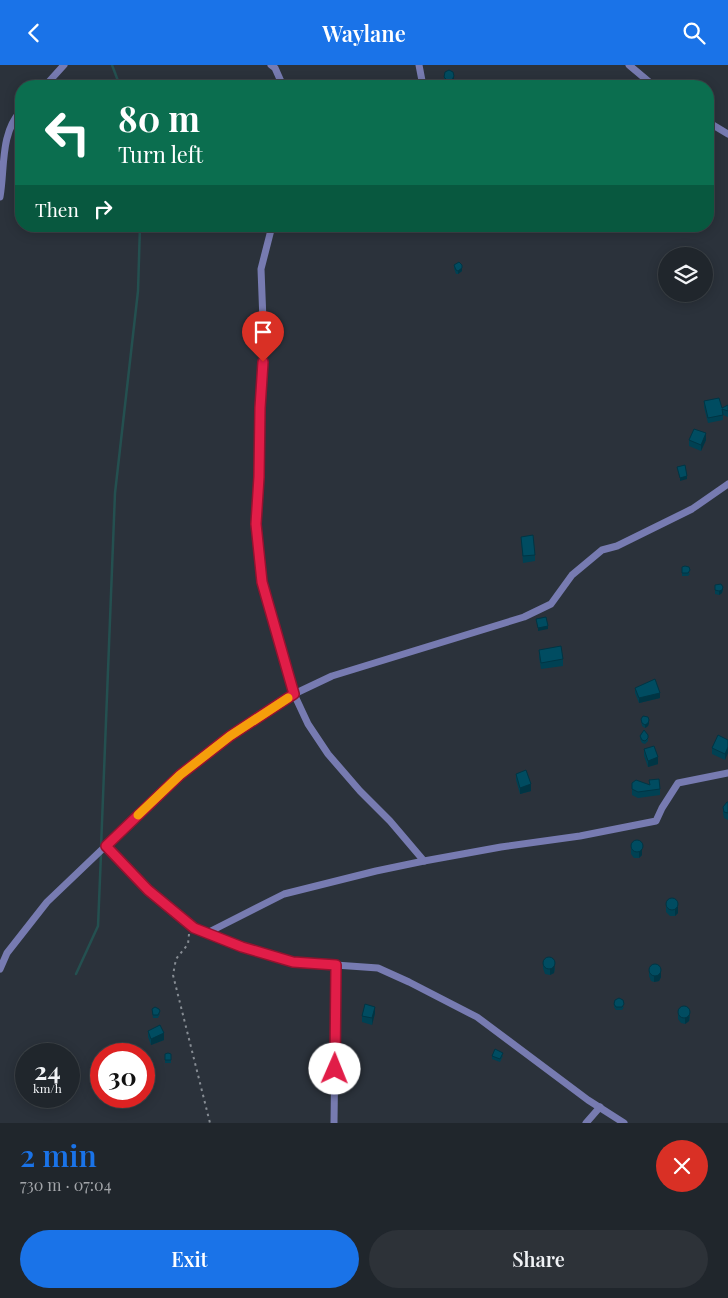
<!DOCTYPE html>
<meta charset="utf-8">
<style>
:root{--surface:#20262c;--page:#2d3238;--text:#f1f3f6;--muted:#a2a5a9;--line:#3d4348;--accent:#1a73e8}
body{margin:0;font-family:"Playfair Display",serif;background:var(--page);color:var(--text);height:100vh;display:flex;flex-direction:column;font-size:19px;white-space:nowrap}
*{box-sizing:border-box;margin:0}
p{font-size:16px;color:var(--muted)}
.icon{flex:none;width:28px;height:28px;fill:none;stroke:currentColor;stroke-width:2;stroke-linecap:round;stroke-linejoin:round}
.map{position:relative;height:1058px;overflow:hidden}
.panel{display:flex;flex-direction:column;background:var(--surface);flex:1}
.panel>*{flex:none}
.banner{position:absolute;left:15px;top:15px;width:699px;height:152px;border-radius:20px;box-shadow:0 2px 12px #0003,0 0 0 1px var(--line);background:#0b6e4f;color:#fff;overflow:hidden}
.controls{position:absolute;left:658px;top:182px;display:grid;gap:10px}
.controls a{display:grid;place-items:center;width:55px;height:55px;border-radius:50%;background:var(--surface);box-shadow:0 2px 12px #0003,0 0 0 1px var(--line);font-size:25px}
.speed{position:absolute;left:15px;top:978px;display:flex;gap:10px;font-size:25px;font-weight:700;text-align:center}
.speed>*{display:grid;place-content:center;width:65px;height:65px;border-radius:50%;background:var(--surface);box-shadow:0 2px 12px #0003,0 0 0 1px var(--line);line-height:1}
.speed small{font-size:12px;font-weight:400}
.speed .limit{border:8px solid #d22;background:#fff;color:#111}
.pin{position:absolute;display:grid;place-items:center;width:42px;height:42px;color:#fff;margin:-51px -21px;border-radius:50% 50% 50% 0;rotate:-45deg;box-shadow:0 0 5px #0007}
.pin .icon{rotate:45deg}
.me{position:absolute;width:55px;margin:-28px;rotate:1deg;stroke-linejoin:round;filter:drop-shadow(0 0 4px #0008)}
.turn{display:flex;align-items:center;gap:18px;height:105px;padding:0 20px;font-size:22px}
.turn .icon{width:65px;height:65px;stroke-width:2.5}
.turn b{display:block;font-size:35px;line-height:42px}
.then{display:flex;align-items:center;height:48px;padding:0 20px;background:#0003;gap:10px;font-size:19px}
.round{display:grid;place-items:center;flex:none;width:52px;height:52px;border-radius:26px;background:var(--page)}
.head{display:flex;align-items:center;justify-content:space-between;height:85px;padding:0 20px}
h1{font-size:30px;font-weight:600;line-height:38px;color:var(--accent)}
.cta{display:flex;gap:10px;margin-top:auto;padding:10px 20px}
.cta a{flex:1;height:58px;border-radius:30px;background:var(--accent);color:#fff;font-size:20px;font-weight:600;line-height:58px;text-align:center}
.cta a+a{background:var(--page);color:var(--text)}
header{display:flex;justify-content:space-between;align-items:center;height:65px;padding:0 20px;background:var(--accent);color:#fff;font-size:22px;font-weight:600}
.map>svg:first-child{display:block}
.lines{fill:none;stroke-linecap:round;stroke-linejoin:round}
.stream{stroke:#245050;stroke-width:2.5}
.path{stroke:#868c93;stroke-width:2;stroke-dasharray:2.5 4;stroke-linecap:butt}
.minor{stroke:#777bb1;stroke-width:7}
.wall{fill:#004153}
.shaded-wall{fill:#003544}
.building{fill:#004c61;stroke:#003544}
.route-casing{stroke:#92132f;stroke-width:12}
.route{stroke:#e11d48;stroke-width:9}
.slow{stroke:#f59e0b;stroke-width:9}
</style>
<header><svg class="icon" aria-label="back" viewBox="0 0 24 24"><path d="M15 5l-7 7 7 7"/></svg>Waylane<svg class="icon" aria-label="search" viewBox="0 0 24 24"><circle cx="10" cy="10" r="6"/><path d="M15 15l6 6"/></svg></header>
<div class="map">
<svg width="728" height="1058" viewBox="0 0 728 1058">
<rect width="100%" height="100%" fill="#2b323b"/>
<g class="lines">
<g class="stream">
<polyline points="112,0 120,21"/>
<polyline points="101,783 115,428 138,226 140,161"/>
<polyline points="76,909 98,861 101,789"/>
</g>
<polyline class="path" points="189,869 188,879 176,894 173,910 210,1058"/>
<g class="minor">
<polyline points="271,0 275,3 283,21"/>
<polyline points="419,0 423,21"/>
<polyline points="629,0 654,21"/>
<polyline points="45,21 64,0"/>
<polyline points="708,57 728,69"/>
<path d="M0,132C5,104 0,68 21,46"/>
<polyline points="272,161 261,204 264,282 260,343 259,412 256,459 262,517 294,629 308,659 328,689 360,726 390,756 424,796 501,782 580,771 656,756 662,743 678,718 728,708"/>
<polyline points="106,781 148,825 194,863 242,882 293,897 378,903 409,917 477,952 588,1035 624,1058"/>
<polyline points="207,868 284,829 376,806 424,796"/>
<polyline points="0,904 7,888 47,837 180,710 230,671 294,629 332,611 524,552 551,539 572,510 602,485 617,481 692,444 728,419"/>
<polyline points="334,1058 336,900"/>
<polyline points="586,1058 600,1042"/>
</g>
</g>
<g class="wall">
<polygon points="444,12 454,17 452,21 447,21 444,18"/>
<polygon points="454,200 462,206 458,209 456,209 454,203"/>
<polygon points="704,336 722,343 728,340 728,352 723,350 723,355 708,358 704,342"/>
<polygon points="689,375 706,375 701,386 689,381"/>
<polygon points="521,472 535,490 535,496 523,498"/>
<polygon points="682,502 690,509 688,511 682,511"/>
<polygon points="715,520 723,525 722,528 719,530 715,529"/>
<polygon points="539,585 563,594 563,601 541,604 539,592"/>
<polygon points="635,623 660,633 639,638 635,628"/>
<polygon points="641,654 649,658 648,661 645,663 642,661"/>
<polygon points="648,670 648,676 645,679 642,678 640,674 640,671"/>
<polygon points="728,675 725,695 712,689 712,683"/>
<polygon points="644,684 658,699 648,702 644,691"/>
<polygon points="516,709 531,726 520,729 516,715"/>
<polygon points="632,718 660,724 660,730 638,733 632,730"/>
<polygon points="728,737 728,755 724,753 723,748 723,742"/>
<polygon points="631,778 642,790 639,793 634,793 631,789"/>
<polygon points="668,835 678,848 675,851 670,851 666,847 666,840"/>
<polygon points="543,897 555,903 554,908 550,910 545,909 543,903"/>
<polygon points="649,904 661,912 659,916 654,917 651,916 649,911"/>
<polygon points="614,939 624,942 622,945 616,945 614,942"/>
<polygon points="152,944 160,949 158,953 153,953"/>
<polygon points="678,944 690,952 689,956 685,959 681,958 678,954"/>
<polygon points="375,948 372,960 362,957 362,951"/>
<polygon points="148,966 164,975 151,980 148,972"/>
<rect x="165" y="989" width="6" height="9"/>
<polygon points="492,991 503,991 500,997 492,994"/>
</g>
<g class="shaded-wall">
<polygon points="454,11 454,17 452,21 448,21 448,16"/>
<polygon points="462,203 462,206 458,209 458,206"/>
<polygon points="706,368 706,375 701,386 701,380"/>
<polygon points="687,411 687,414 680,416 680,413"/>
<polygon points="723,522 722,528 719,530 719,526"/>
<polygon points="548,561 548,564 538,566 538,563"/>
<polygon points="660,628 660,633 639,638 639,633"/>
<polygon points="649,655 649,658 648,661 645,663 645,660"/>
<polygon points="728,682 728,688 725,695 725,689"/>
<polygon points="658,692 658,699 648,702 648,696"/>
<polygon points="531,719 531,726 520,729 520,723"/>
<polygon points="642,783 642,790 639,793 639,786"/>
<polygon points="678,841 678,848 675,851 675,845"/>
<polygon points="555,897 554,908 550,910 550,904"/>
<polygon points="661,905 661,912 659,916 654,917 654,911"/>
<polygon points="375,942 375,948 372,960 372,953"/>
<polygon points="690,946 689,956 685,959 685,952"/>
<polygon points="164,968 164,975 151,980 151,974"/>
</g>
<g class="building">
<polygon points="449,5 453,7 454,11 452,15 448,16 444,12 445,7"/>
<polygon points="459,197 462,200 462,203 458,206 456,205 454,200"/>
<polygon points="719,333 722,343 728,340 728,346 722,344 723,350 708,353 704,336"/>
<polygon points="694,364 706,368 701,380 689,375"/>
<polygon points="685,400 687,411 680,413 677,402"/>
<polygon points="533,470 535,490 523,491 521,472"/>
<polygon points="685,501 689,502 690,505 688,508 682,508 682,502"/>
<polygon points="721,519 723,522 722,525 719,526 715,525 715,520"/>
<polygon points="546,552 548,561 538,563 536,554"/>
<polygon points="561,581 563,594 541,598 539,585"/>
<polygon points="655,614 660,628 639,633 635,623"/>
<polygon points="643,651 648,652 649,655 648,658 645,660 642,658 641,654"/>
<polygon points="644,665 648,670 648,673 645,676 642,675 640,671"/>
<polygon points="718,670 728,675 728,682 725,689 712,683"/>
<polygon points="654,681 658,692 648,696 644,684"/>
<polygon points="526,705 531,719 520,723 516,709"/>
<polygon points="659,714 660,724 638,727 632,724 632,718 636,715 650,720 649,715"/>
<polygon points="727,737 728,737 728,748 724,747 723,742"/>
<circle cx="637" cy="781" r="6"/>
<circle cx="672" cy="839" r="6"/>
<circle cx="549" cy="898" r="6"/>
<circle cx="655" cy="905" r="6"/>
<polygon points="619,933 623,935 624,939 622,942 616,942 614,939 615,935"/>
<polygon points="365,939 375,942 372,953 362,951"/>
<circle cx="684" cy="947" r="6"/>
<polygon points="155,942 159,944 160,946 158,950 153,950 152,944"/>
<polygon points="160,960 164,968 151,974 148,966"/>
<polygon points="495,984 503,988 500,994 492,991"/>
<polygon points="168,988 171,989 171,995 165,995 165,989"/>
</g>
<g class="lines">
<g class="route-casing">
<polyline id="route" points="263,297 260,343 259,412 256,459 262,517 294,629 230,671 180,710 106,781 148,825 194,863 242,882 293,897 336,900 335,1004"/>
</g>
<use href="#route" class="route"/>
<polyline class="slow" points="138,750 180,710 230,671 288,633"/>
</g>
</svg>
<div class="controls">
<a><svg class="icon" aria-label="layers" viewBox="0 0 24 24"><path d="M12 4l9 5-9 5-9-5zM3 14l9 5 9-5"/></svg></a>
</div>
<div class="speed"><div>24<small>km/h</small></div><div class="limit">30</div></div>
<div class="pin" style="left:263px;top:297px;background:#d93025"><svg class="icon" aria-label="arrive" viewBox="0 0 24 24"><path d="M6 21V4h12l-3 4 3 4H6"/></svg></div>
<svg class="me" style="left:335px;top:1004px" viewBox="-20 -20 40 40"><circle r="19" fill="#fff"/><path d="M0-13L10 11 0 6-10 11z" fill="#e11d48"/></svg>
<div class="banner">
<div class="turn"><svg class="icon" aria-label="left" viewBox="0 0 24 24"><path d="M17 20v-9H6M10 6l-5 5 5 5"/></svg><div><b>80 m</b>Turn left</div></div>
<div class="then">Then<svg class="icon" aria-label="right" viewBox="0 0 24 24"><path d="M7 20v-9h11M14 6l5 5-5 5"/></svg></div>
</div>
</div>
<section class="panel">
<div class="head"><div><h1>2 min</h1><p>730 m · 07:04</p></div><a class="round" style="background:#d93025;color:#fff"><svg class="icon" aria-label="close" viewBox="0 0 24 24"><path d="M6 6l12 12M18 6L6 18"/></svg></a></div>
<div class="cta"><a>Exit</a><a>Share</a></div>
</section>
